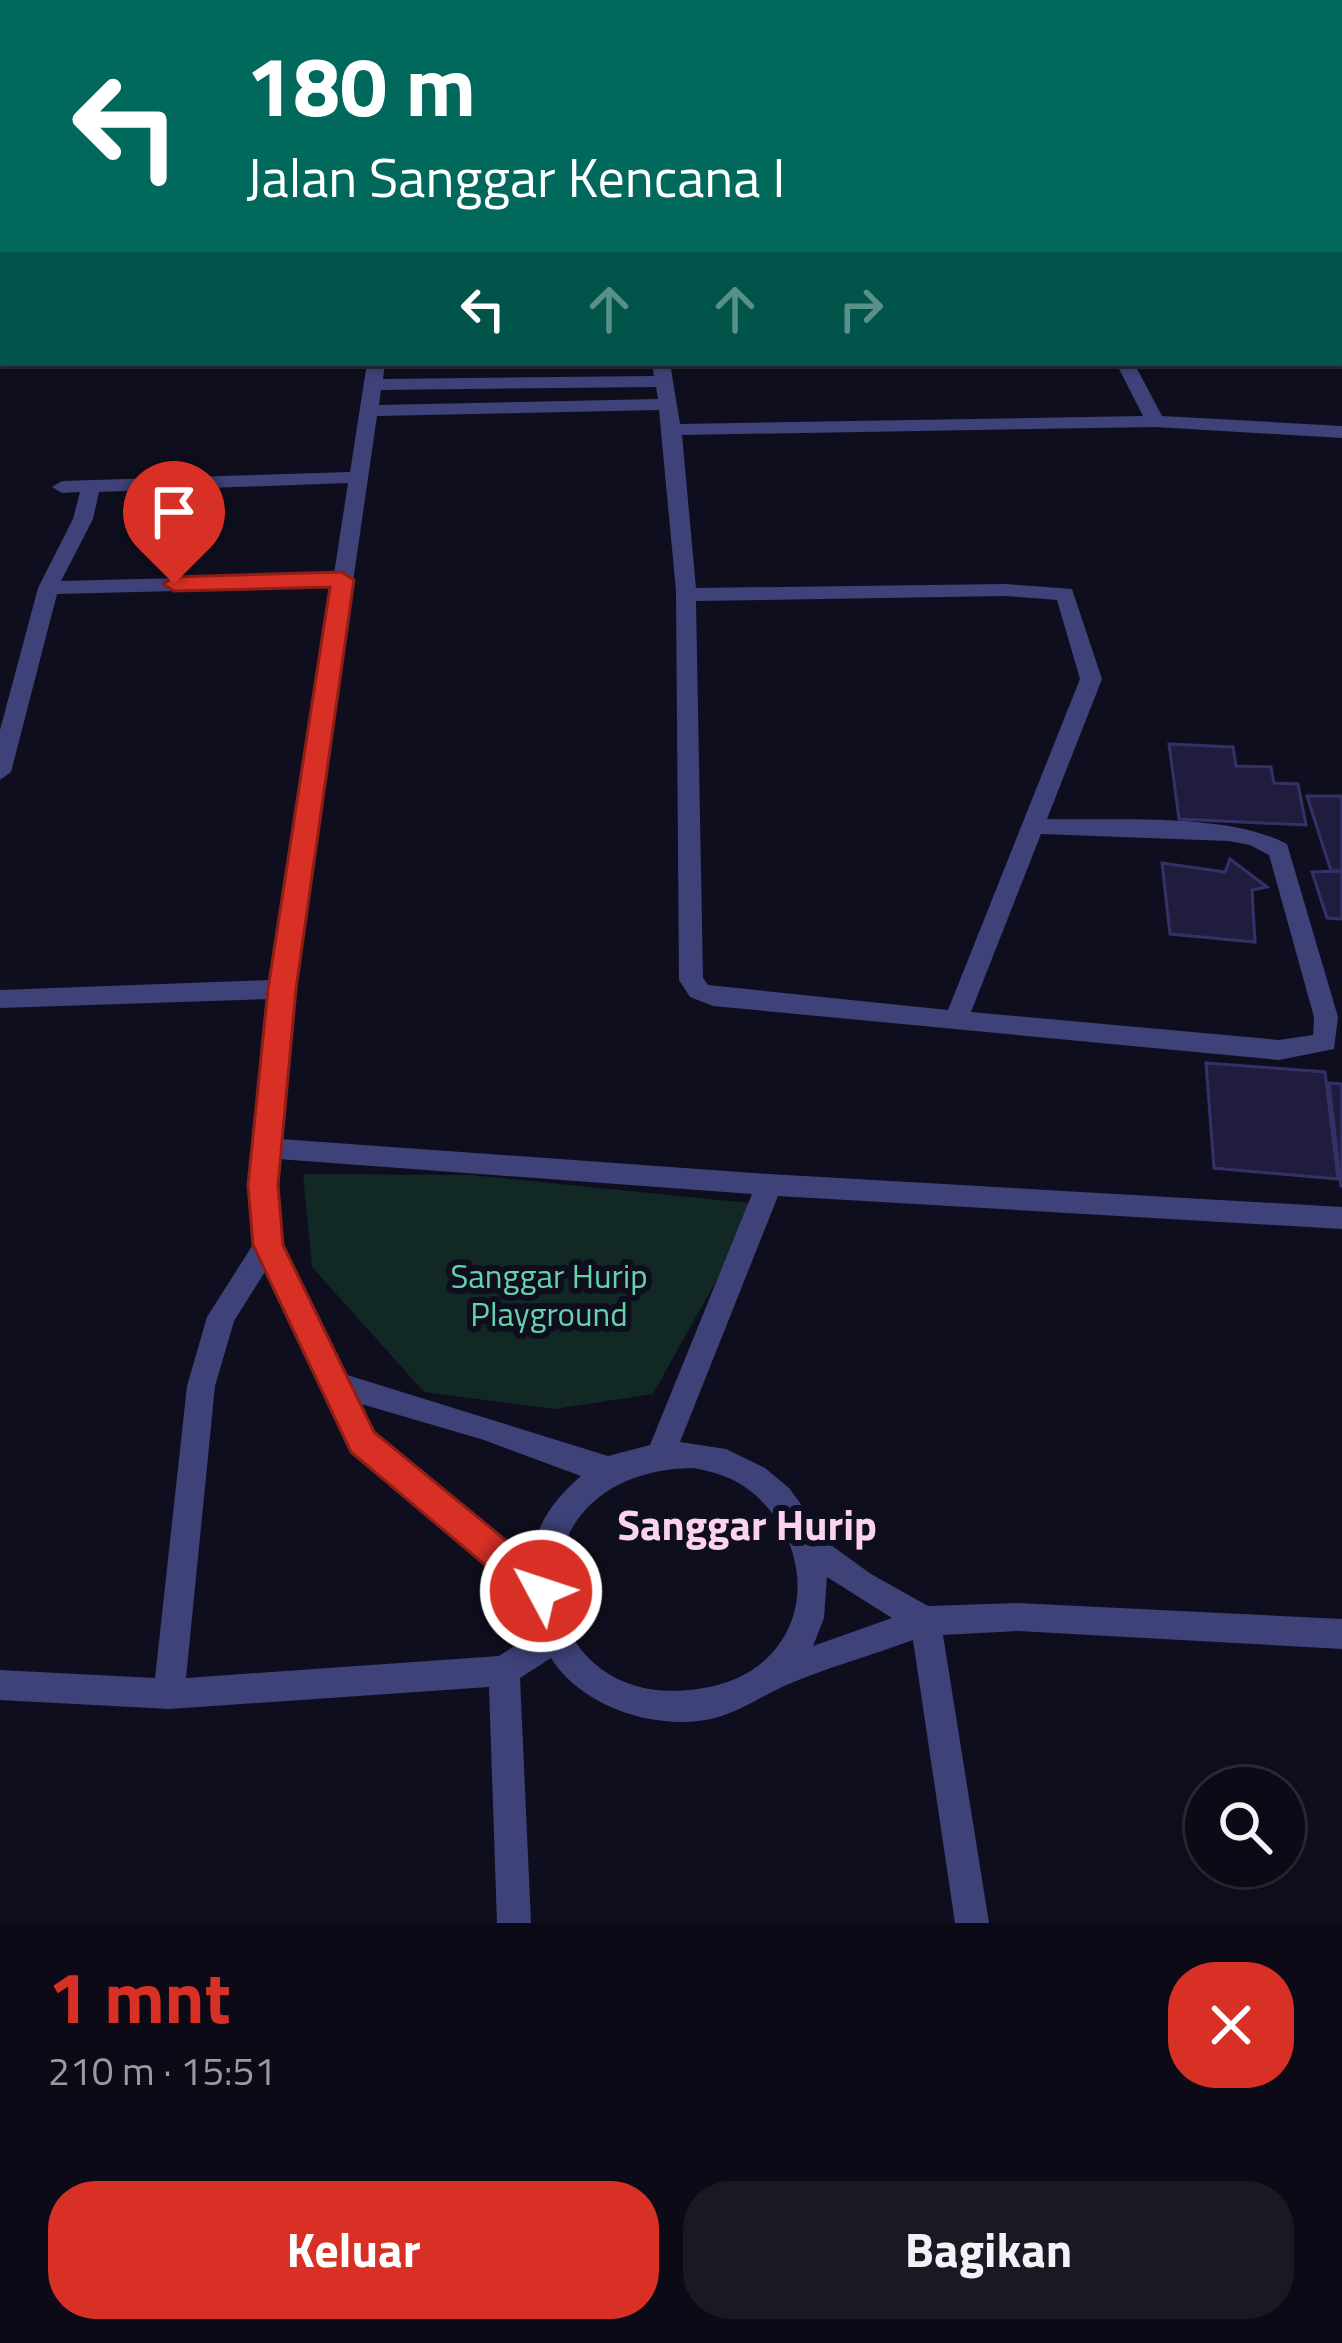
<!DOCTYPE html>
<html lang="id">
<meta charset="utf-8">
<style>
:root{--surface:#0b0a16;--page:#191823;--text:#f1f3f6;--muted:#9a9aa1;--line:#2b2b35;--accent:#d93025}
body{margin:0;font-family:"Titillium Web",sans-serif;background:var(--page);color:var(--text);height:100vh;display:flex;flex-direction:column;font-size:45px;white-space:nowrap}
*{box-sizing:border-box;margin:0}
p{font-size:39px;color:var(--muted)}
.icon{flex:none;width:66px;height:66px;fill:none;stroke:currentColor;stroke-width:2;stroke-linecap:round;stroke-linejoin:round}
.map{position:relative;height:1923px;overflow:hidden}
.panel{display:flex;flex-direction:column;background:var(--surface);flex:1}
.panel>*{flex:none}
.top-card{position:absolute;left:0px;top:0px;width:1344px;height:366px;box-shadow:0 3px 9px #0004,0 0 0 3px var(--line);background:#00695c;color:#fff;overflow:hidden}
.fabs{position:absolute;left:1185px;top:1767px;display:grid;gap:24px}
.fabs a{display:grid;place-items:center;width:120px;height:120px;border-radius:50%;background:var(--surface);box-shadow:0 3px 9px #0004,0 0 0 3px var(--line);font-size:60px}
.pin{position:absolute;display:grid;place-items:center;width:102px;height:102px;color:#fff;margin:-123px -51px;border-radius:50% 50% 50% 0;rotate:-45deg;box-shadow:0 0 12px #0007}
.pin .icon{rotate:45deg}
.me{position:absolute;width:132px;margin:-66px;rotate:310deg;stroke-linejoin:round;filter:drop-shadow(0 0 9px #0008)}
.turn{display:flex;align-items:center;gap:42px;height:252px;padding:0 48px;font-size:54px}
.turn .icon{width:156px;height:156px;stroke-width:2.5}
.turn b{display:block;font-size:84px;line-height:102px}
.lanes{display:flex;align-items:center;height:114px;padding:0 48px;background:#0003;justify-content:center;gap:60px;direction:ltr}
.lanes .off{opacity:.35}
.round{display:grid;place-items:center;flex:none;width:126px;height:126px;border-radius:48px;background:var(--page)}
.head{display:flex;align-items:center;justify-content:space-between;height:204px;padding:0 48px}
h1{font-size:72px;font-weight:700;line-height:90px;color:var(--accent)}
.primary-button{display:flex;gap:24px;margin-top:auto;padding:24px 48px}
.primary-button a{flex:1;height:138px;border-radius:48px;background:var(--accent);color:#fff;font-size:48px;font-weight:700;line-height:138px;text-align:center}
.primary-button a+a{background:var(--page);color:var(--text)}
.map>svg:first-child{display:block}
.green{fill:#122824}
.building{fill:#1f1c3d;stroke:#353167;stroke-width:3}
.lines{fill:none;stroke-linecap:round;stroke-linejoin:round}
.service{fill:#3e4279;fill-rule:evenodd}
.minor{fill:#3e4279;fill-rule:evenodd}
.secondary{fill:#717bf1;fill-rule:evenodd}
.trunk{fill:#cd5cd0;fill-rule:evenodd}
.route{fill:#d93025;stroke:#8d1f18;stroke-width:3}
.labels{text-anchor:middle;stroke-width:12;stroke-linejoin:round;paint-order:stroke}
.park-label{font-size:33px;fill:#64d3ab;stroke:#0f0e1e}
.near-neighbourhood-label{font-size:42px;font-weight:bold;fill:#fbd2f0;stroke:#0f0e1e}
</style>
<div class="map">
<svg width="1342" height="1923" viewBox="0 0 1342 1923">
<rect width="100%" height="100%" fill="#0f0e1e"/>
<polygon class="green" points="303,1174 471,1175 759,1204 653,1394 555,1409 424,1392 312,1267"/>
<g class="building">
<polygon points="1169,744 1233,747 1236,766 1271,767 1274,783 1298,784 1306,825 1179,819"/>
<polygon points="1307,796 1342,796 1342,871 1331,871"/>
<polygon points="1230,859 1267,887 1252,890 1255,942 1170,934 1162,863 1225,872"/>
<polygon points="1342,871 1342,919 1327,918 1312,872"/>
<polygon points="1206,1063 1325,1072 1338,1179 1214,1168"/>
<polygon points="1329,1083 1342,1084 1342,1186 1341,1186"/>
</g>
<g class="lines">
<g class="service">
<polygon points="1027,0 1041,0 1043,3 1029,3"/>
<polygon points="1301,0 1315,0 1317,3 1303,3"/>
<rect x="1341" y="43" width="1" height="9"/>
<rect x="1341" y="236" width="1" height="10"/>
<rect x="0" y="304" width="3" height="10"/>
<rect x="1341" y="326" width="1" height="12"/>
</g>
<path class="minor" d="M367,363H385L383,379L654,376L652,363H670L680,424L1143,416L1116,363H1134L1162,416L1342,426V438L1155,427L682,435L696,588L1005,584L1072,589L1102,679L1047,819C1118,821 1225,812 1287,844L1338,1017L1334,1049L1279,1060L713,1006L690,997L679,980L676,591L659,410L377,416L294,989L280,1139L769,1174L1342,1207V1229L778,1196L680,1442L726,1449L765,1468L789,1488L808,1514L817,1535L871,1574L928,1606L1018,1603L1342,1619V1649L1018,1631L943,1635L989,1923H955L913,1640C870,1656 824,1668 782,1687C760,1697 739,1712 715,1718C659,1732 582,1708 551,1658L520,1678L531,1923H497L489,1687L169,1709L0,1700V1670L155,1678L187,1386L207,1317L254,1243L250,1185L269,999L0,1008V990L271,980L332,587L57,594L11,772L0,780V730L38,588L73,519L80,492L62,493L52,487L62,481L350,472ZM656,387L658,399L379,405L381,390ZM348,483L334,574L61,581L93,519L99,492ZM1005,596L1057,600L1080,679L948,1010L708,985L703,978L696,601ZM1041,834L1229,841L1250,845L1269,855L1314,1017L1313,1035L1279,1040L971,1012ZM278,1159L752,1194L650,1445L608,1456L344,1374L281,1245L276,1185ZM266,1270L352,1451L528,1600L537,1632L499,1656L186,1678L215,1386L234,1321ZM358,1403L484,1440L581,1476C553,1500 535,1526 530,1563L372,1433ZM694,1468C712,1472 730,1476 745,1487C802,1527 819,1612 764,1661C742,1680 717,1687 689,1690C525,1707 502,1470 694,1468ZM827,1577L892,1618L813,1646L824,1618Z"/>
<rect class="secondary" x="0" y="73" width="3" height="10"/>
<g class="trunk">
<polygon points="467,0 524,0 465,3"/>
<polygon points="751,0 806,0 749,3"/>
<rect x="0" y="33" width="3" height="12"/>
<rect x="0" y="58" width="3" height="12"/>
</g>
</g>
<polygon class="route" points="342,572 354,580 296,989 278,1185 283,1245 374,1432 553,1579 558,1591 553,1602 541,1607 529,1602 351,1452 253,1245 248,1185 268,989 330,587 174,591 163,584 174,577"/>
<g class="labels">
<g class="park-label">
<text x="549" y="1288">Sanggar Hurip<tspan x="549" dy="38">Playground</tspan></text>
</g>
<g class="near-neighbourhood-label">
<text x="747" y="1540">Sanggar Hurip</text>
</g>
</g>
</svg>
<div class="fabs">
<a><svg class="icon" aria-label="search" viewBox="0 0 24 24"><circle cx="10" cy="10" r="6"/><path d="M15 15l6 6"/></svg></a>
</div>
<div class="pin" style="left:174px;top:584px;background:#d93025"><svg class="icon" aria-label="arrive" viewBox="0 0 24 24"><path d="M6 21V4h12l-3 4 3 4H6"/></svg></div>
<svg class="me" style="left:541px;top:1591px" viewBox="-20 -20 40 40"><circle r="17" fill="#d93025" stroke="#fff" stroke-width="3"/><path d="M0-11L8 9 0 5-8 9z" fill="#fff"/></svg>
<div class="top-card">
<div class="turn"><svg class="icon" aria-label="left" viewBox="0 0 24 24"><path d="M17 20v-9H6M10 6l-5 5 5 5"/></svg><div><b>180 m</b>Jalan Sanggar Kencana I</div></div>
<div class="lanes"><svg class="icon" aria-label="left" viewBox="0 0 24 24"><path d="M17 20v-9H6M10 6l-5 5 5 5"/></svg><svg class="icon off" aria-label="ahead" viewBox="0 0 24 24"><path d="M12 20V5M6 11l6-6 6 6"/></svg><svg class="icon off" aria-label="ahead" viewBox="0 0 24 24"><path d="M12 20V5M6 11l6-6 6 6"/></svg><svg class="icon off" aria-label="right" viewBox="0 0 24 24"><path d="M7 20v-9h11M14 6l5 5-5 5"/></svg></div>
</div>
</div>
<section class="panel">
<div class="head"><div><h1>1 mnt</h1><p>210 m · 15:51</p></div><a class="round" style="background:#d93025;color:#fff"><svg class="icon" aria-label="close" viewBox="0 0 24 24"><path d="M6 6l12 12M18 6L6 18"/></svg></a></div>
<div class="primary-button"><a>Keluar</a><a>Bagikan</a></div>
</section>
